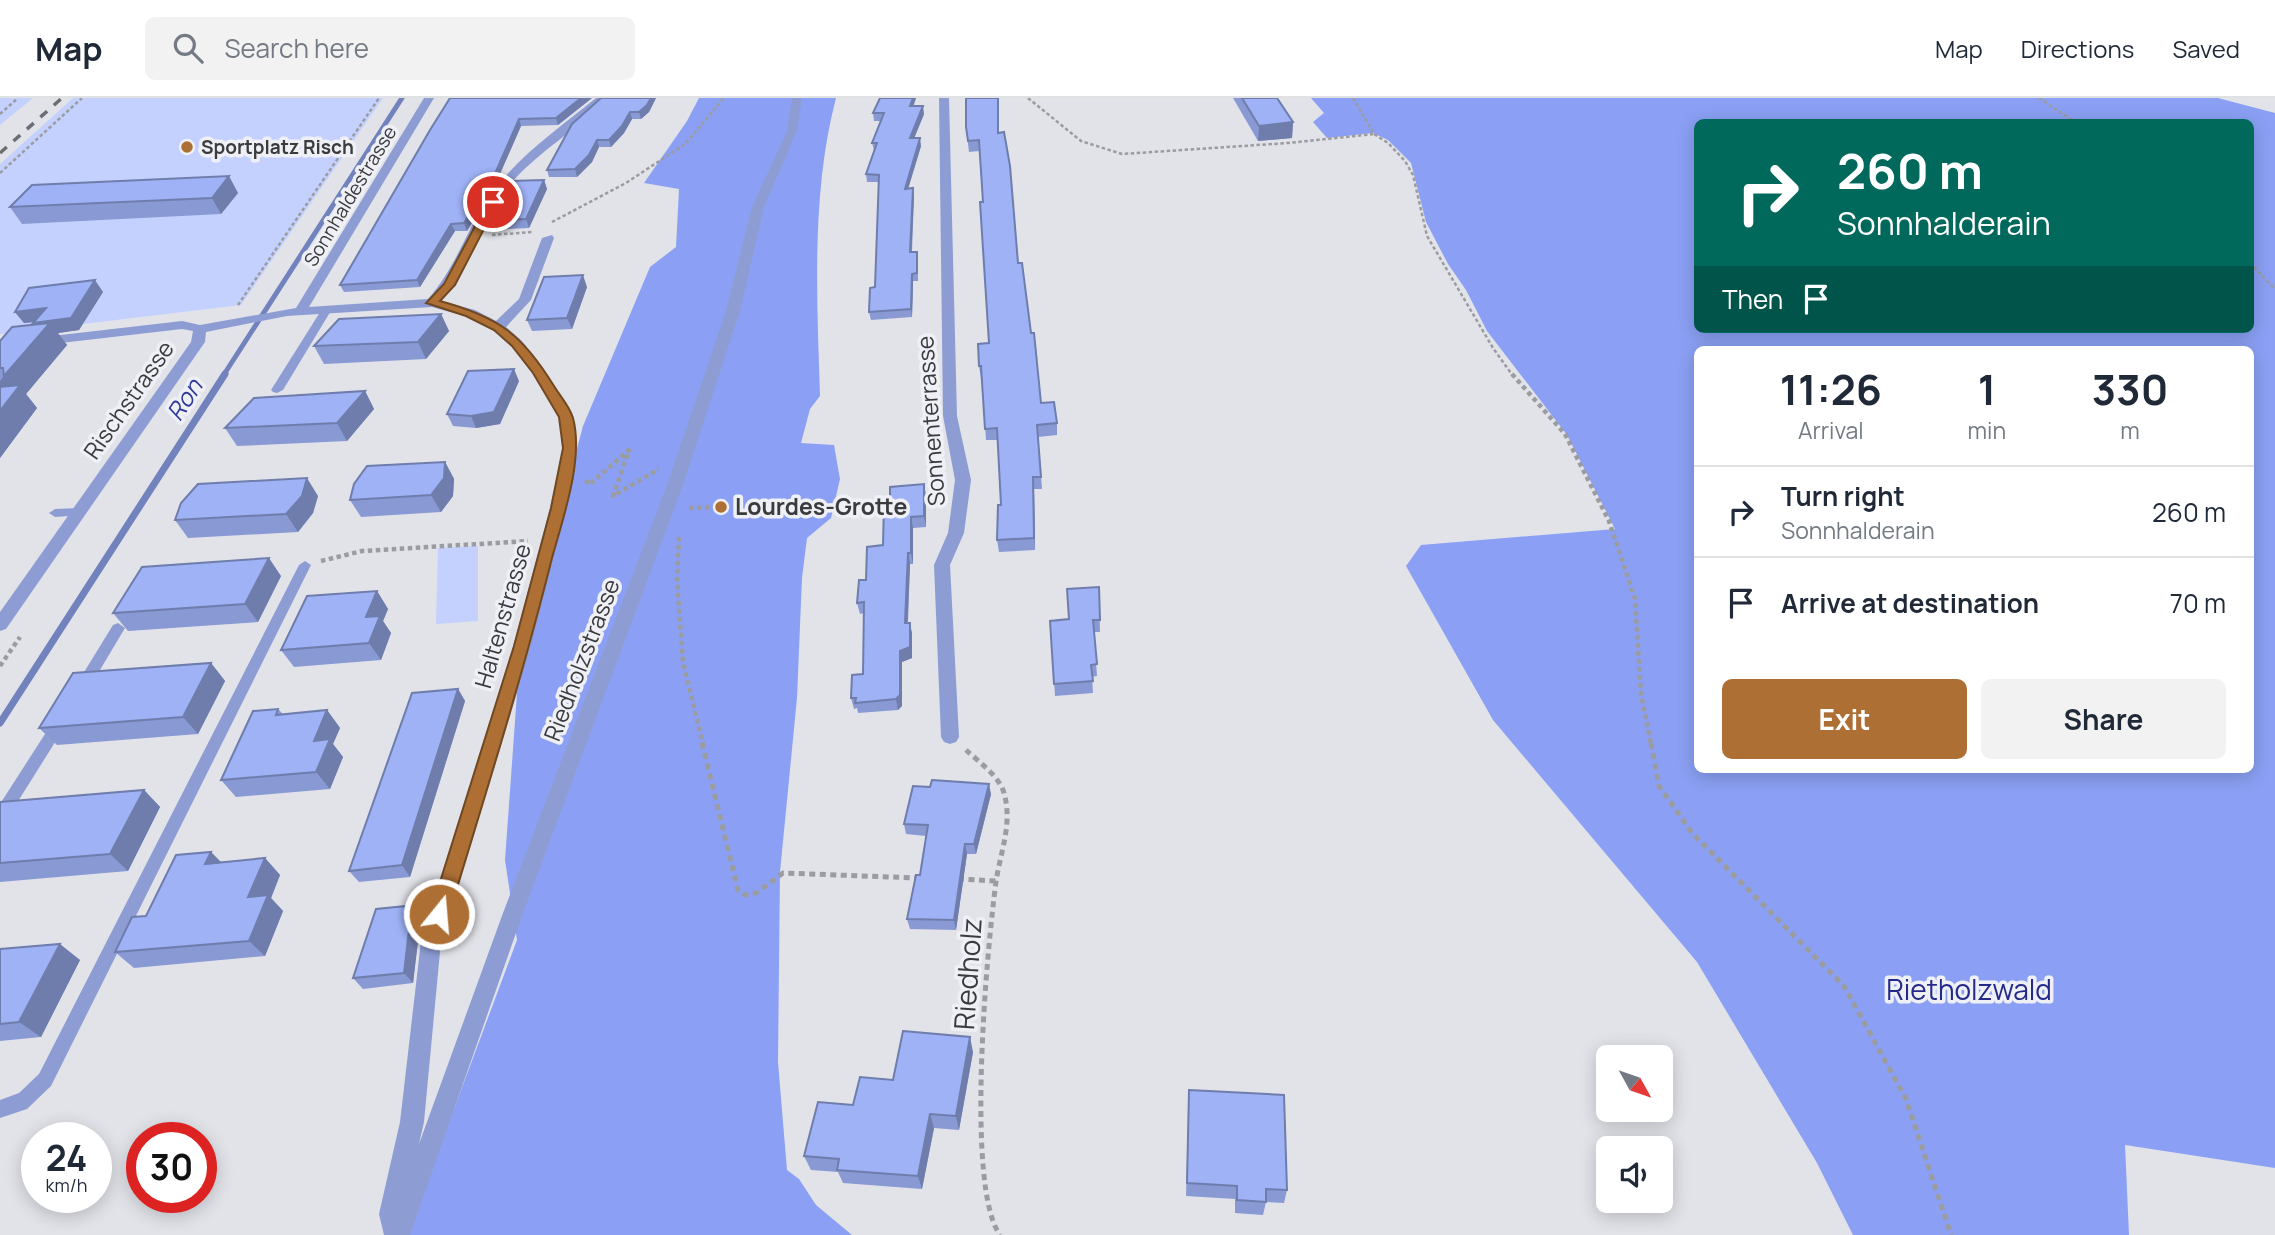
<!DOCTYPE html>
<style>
:root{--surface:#fff;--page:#f2f2f3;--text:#1f2937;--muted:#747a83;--line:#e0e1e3;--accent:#ad6f34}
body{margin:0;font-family:Manrope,sans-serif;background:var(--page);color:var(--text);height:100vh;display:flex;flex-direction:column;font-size:26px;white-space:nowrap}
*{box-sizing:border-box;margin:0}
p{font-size:23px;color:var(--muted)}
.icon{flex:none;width:38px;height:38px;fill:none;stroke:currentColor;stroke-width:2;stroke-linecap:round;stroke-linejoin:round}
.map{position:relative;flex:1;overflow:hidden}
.side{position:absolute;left:1694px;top:248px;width:560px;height:427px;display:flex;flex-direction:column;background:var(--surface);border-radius:10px;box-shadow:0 4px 18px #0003}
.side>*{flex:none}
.guide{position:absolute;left:1694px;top:21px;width:560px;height:214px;border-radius:10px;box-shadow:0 4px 18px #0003;background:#00695c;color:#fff;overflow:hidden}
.needle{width:46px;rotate:130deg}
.buttons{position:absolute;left:1596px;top:947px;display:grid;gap:14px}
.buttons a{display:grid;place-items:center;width:77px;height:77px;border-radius:10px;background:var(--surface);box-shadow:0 4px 18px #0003;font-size:35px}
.speed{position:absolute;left:21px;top:1024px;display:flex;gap:14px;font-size:35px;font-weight:700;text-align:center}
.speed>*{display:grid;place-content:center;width:91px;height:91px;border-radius:50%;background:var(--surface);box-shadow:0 4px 18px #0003;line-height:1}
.speed small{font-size:18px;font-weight:400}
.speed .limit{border:10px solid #d22;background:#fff;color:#111}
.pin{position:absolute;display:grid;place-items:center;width:60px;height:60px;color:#fff;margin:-30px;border:4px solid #fff;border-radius:50%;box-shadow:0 2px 7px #0007}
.me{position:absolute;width:77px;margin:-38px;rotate:17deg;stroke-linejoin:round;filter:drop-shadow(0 0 5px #0008)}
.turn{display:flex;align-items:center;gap:24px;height:147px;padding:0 28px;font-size:32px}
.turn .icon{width:91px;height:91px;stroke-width:2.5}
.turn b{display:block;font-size:49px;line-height:60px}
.then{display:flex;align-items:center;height:66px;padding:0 28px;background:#0003;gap:14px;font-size:26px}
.eta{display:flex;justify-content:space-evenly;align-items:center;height:119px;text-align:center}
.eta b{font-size:42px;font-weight:700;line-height:49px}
.cta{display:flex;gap:14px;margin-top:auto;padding:14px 28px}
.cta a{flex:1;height:80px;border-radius:10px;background:var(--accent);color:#fff;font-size:28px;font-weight:700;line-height:80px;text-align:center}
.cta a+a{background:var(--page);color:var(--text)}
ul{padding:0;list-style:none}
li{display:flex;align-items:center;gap:21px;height:91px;padding:0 28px;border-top:2px solid var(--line)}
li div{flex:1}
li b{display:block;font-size:26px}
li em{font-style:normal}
header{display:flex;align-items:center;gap:42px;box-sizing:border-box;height:98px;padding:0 35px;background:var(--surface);border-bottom:2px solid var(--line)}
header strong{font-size:33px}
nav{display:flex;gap:38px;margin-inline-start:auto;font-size:24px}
.search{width:490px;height:63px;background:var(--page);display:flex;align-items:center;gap:18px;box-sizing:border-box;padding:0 24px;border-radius:10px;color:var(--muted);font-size:26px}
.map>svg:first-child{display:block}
.green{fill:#c4d1ff}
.forest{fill:#8ba0f4;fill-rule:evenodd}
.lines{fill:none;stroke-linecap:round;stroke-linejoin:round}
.stream-far1{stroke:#7282bd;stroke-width:5}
.stream{stroke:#7282bd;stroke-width:7}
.path-far2{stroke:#9b9ca0;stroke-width:2.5;stroke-dasharray:3.5 2.5;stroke-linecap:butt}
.path-far1{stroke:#9b9ca0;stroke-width:4.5;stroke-dasharray:4.5 3.5;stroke-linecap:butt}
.path{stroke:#9b9ca0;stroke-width:5;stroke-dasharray:6 4.5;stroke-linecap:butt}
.lane{fill:#8d9dd4;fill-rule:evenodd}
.street{fill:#8d9dd4;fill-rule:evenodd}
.rail{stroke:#6c6d70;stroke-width:3.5;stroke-dasharray:9 9;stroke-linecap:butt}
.wall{fill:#8999d4}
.shaded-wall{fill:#6f7dac}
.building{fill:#9fb2f6;stroke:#6f7dac;stroke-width:2}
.route{fill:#ad6f34;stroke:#704822;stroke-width:2}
.poi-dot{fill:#ad6f34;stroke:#eef0f6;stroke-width:2.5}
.labels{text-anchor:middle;stroke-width:7;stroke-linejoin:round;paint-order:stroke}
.far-poi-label{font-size:19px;font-weight:bold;fill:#3a3b3d;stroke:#eef0f6;text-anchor:start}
.far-street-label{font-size:19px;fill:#3a3b3d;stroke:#eef0f6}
.street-label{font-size:23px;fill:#3a3b3d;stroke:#eef0f6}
.poi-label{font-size:23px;font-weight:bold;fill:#3a3b3d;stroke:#eef0f6;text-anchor:start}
.water-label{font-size:24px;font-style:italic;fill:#2e3999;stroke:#eef0f6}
.near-street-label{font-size:28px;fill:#3a3b3d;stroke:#eef0f6}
.near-park-label{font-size:28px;fill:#242a8a;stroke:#eef0f6}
</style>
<header>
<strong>Map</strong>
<div class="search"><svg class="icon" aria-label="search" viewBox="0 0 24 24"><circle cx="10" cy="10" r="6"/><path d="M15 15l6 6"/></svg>Search here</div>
<nav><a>Map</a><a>Directions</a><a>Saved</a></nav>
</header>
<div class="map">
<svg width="2275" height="1137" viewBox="0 0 2275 1137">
<rect width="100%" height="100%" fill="#e1e3e9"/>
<g class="green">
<polygon points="0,0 33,0 0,27"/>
<polygon points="73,0 383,0 241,207 0,236 0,66"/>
<polygon points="478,448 478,523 436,526 438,450"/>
</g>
<g class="forest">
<path d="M699,0H836C811,95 817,200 820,298L810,311L801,345L834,347L840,381L831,420L807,440L802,480L797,600L780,774L778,964L787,1072L799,1081L816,1107L852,1137H407L517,842L505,762L519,568L583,328L650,169L676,149L679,91L644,85L687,23Z"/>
<path d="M1311,0H2218L2275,15V1070L2125,1047L2129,1137H1853L1817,1065L1697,864L1493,622L1406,468L1421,447L1615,431L1567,337L1487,233L1466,192L1448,166L1426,124L1411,65L1388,42L1373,35L1327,40L1313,24L1324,15ZM1698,24H2250V231H1698ZM1698,252H2250V672H1698Z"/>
</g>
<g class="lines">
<polyline class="stream-far1" points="223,278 402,0"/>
<polyline class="stream" points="0,625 225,276"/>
<g class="path-far2">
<polyline points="1028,0 1081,43 1122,56 1288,45 1374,36"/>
<polyline points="1353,0 1374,36 1388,45 1405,63 1413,77 1427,138 1493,250 1513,278"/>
<polyline points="2039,0 2075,24"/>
<polyline points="0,16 18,0"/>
<polyline points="0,75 82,0"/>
<polyline points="552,124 626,85 685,46 724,0"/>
<polyline points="492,137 532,134"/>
<polyline points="2250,165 2275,191"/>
<polyline points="238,207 379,0"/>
</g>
<g class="path-far1">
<polyline points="1512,276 1565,336 1609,423 1635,501 1641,596 1651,646"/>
<polyline points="586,382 589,387 629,352 613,398 659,371"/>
<polyline points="689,410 721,409"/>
<polyline points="679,439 677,481 683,564 703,646"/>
<polyline points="321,463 362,453 528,443"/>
<polyline points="0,568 20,539"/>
</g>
<g class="path">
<polyline points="702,645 738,792 745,797 756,795 783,775 918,780"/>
<polyline points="1651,645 1659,688 1692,735 1844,888 1906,1001 1951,1137"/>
<path d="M966,652C978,663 1000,679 1004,695C1013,726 1000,755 996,784C987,850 965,1089 1000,1137"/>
<polyline points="958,781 996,783"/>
</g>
<g class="lane">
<polygon points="327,208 332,211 283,292 277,295 273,294 271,292 322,211"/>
<polygon points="79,410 85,414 83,417 55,419 49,415 55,411"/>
<polygon points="305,463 311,467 51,988 27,1011 0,1020 0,1002 19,995 39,976 299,467"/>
<polygon points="118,525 125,530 88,592 78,592 76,588 78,584 113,527"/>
<polygon points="59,620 64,622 66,626 64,630 5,724 0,725 0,706 54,622"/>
</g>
<g class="street">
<path d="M424,0H434L309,209L428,201C454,172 465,136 486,104C513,61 557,32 596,0H607C577,33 535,55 506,91C479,125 469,170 440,203L475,212L496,223L519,201L542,140L552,137L554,140L531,202L506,229L522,243L543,270L573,319L577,350L566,410L531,549L441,843L424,1024L419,1046L503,815L667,387L726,213L752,109L787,33L792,0H802L797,33L764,109L740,213L683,387L523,815L410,1137H384L379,1116L400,1024L421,843L513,549L550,410L563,350L559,319L532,274L512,249L493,232L465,218L432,209L287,218L206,234L205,244L6,531L0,533V514L191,244L193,233L182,231L0,252V244L182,223L200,227L296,210Z"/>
<polygon points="939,0 949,0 957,318 971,382 964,435 950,467 959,639 956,644 950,646 944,644 941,639 934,467 948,435 955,382 943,318"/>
</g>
<polyline class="rail" points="0,55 62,0"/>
</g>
<g class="wall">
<polygon points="450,0 592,0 558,27 521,28 496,85 467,133 455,133 420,189 344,194 340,187"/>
<polygon points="601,0 656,0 649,14 641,21 632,21 624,35 611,49 599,49 592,64 577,79 549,79 547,72"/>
<polygon points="880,0 916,0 913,8 924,16 914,40 921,48 908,90 914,98 912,154 918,162 918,183 913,183 912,219 871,222 869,214 875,189 879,84 867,84 866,76 874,52 872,45 881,23 874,23 873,15"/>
<polygon points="1233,0 1277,0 1293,24 1292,40 1258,43"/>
<polygon points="966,29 999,35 1018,165 1041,305 1057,325 1057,337 1038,339 1042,391 1034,391 1035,452 999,454 997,442 1001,407 998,342 986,342 982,279 981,280 979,268 989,245 983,104 979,53 969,54"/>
<polygon points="544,82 547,91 529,130 484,132 481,123"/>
<polygon points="238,95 221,116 22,126 10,109"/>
<polygon points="587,189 572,231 532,233 527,222"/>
<polygon points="103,194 79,232 58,235 67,247 26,296 37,310 0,360 0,243 34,227 33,224 24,225 15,214"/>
<polygon points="441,216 449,233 426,261 324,266 314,248"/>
<polygon points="519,283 500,326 476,330 453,328 447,316"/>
<polygon points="365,293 374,311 347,343 237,348 225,330"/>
<polygon points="445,364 454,381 453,398 441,414 361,419 350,402"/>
<polygon points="926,397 926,429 913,430 913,466 910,466 908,525 912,535 912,560 902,564 902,608 898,612 858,615 857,610 854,611 851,600 863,576 864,515 860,516 857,505 866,482 883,447 890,405"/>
<polygon points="318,398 313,415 298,434 188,440 175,422"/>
<polygon points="281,478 258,524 128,533 113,515"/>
<polygon points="1099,489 1100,534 1094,534 1097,578 1092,579 1093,595 1055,598 1050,523 1069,521"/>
<polygon points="377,493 388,511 383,523 391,535 381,562 294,569 281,552"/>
<polygon points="211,565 225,583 198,636 57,647 39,630"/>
<polygon points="458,591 465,603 410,779 359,784 349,773"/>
<polygon points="278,611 283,616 327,612 340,630 333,646 343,659 330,691 236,699 221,682"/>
<polygon points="144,692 160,709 128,773 0,784 0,704"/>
<polygon points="991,696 976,756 967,756 956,832 910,831 907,821 920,777 926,738 906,736 904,726"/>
<polygon points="265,760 280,777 271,800 283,813 265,858 134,870 115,854 146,818 221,764"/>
<polygon points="426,818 418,843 413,885 363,891 353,880"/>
<polygon points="0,851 80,862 41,939 0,943"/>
<polygon points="973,954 959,1032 934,1030 922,1091 843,1085 838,1074 811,1072 804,1058 853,1007 893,982"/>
<polygon points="1189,992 1287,1092 1284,1105 1266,1104 1263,1117 1235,1115 1235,1101 1186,1098"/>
</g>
<g class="shaded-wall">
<polygon points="581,0 592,0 558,27 556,20"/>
<polygon points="651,0 656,0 649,14 641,21 639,14"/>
<polygon points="913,0 916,0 911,15 910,8"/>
<polygon points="923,8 924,16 911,48 910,40"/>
<polygon points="630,14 632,21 624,35 611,49 609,42"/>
<polygon points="519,21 521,28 496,85 467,133 464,125"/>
<polygon points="1293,24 1292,40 1258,43 1259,28"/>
<polygon points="920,40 921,48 906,98 905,91"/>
<polygon points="597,42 599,49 592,64 577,79 575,71"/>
<polygon points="229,78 238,95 221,116 212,100"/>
<polygon points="544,82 547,91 529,130 526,121"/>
<polygon points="913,90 914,98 911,162 910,154"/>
<polygon points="451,126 455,133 420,189 417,182"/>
<polygon points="912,176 913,183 912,219 911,211"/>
<polygon points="583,177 587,189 572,231 567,220"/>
<polygon points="95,182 103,194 79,232 58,235 67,247 26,296 37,310 0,360 0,283 4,278 15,293 4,278 41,235 33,225"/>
<polygon points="46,210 54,222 24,225 15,214"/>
<polygon points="441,216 449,233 426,261 418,244"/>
<polygon points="514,271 519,283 500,326 476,330 471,318"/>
<polygon points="365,293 374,311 347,343 337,325"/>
<polygon points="445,364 454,381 453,398 441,414 431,397"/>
<polygon points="1033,379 1034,391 1035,452 1034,440"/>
<polygon points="307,380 318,398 313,415 298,434 286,416"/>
<polygon points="924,386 926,397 926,429 924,418"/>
<polygon points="911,419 913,430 913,466 911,455"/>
<polygon points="908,455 910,466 907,536 905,525"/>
<polygon points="269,460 281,478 258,524 245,506"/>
<polygon points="377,493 388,511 383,523 391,535 381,562 369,545 366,519"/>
<polygon points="910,525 912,535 912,560 902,564 902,608 898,612 896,601 900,553"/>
<polygon points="211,565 225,583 198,636 183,619"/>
<polygon points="458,591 465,603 410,779 402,767"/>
<polygon points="327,612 340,630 333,646 343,659 330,691 316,674 314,643"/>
<polygon points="989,686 991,696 976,756 974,746"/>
<polygon points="144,692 160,709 128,773 110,756"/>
<polygon points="965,746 967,756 956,832 954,822"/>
<polygon points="211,754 227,770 205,766"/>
<polygon points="265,760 280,777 271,800 283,813 265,858 249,843 248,799"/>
<polygon points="417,807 426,818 418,843 413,885 404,875 409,832"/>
<polygon points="60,846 80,862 41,939 19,924"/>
<polygon points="970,939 973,954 959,1032 956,1018"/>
<polygon points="930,1016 934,1030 922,1091 918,1078"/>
</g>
<g class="building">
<polygon points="450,0 581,0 556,20 519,21 494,78 464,125 451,126 417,182 340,187 430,32"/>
<polygon points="601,0 651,0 647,7 639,14 630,14 622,28 609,42 597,42 589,57 575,71 547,72 572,26"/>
<polygon points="880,0 913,0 910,8 923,8 910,40 920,40 905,91 913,90 910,154 917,154 917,175 912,176 911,211 869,214 870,190 875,189 879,77 866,76 877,45 872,45 884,15 873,15"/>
<polygon points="966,0 998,0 998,35 1004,34 1010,68 1018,165 1022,165 1031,235 1034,235 1041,305 1054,304 1057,325 1037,327 1041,379 1033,379 1034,440 997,442 998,407 1001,407 997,330 985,331 981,268 979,268 978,246 989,245 980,104 983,104 979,42 968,43 966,29"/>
<polygon points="1242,0 1277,0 1293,24 1259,28"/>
<polygon points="229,78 212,100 10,109 32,87"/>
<polygon points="544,82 526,121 481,123 506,83"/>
<polygon points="583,177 567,220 527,222 544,179"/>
<polygon points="95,182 71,220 33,225 46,210 15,214 29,190"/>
<polygon points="441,216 418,244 314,248 339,221"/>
<polygon points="50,225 4,278 3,270 0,270 0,243 12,229"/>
<polygon points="514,271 494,314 471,318 447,316 468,273"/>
<polygon points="20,287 0,313 0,289"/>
<polygon points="365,293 337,325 225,330 254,300"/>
<polygon points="445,364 444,380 431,397 350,402 354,386 367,368"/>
<polygon points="307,380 302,398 286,416 175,422 181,405 198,386"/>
<polygon points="924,386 924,418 911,419 911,455 908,455 905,525 910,525 910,549 900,553 900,597 896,601 855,605 856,600 851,600 852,577 863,576 864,504 857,505 859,482 866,482 867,449 883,447 884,405 890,405 890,389"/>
<polygon points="269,460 245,506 113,515 142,469"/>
<polygon points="1099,489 1100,522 1093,522 1097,566 1091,567 1093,583 1054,586 1050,523 1069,521 1067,491"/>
<polygon points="377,493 366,519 380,518 369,545 281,552 307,498"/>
<polygon points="211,565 183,619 39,630 73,575"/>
<polygon points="458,591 402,767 349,773 412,595"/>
<polygon points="278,611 276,617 327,612 314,643 330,641 316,674 221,682 253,613"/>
<polygon points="932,682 989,686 974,746 965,746 954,822 907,821 916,777 920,777 928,727 904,726 913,688 930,689"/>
<polygon points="144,692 110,756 0,765 0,704"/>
<polygon points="211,754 205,766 265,760 248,799 268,797 249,843 115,854 132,819 146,818 176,757"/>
<polygon points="417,807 409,832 404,875 353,880 376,811"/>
<polygon points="60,846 19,924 0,926 0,851"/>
<polygon points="903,933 970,939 956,1018 930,1016 918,1078 837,1072 839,1061 804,1058 818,1004 853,1007 860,979 893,982"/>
<polygon points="1189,992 1284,997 1287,1092 1266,1091 1266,1104 1237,1102 1237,1088 1187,1085"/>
</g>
<path class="route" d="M489,102L498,104L455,187L440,203C499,219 522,236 554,288C560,298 570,309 573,320C584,361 563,420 552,460C522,580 485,698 449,816L446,822L439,824L433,822L430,816L514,548L551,410L563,350L559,319L533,275L512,248L494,232L466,218L426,205L444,186Z"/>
<g class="poi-dot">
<circle cx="187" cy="49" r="7"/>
<circle cx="721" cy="409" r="7"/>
</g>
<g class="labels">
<g class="far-poi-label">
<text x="201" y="56">Sportplatz Risch</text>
</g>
<g class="far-street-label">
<text transform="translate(350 98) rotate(-59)" y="7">Sonnhaldestrasse</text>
</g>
<g class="street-label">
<text transform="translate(129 302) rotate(-55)" y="8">Rischstrasse</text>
<text transform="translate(931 323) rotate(-94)" y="8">Sonnenterrasse</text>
<text transform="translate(503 518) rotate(-74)" y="8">Haltenstrasse</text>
<text transform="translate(582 562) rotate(-69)" y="8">Riedholzstrasse</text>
</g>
<g class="poi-label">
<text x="735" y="417">Lourdes-Grotte</text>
</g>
<g class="water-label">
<text transform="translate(185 302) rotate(-57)" y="8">Ron</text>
</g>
<g class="near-street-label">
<text transform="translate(968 876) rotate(-86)" y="10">Riedholz</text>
</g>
<g class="near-park-label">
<text x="1969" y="902">Rietholzwald</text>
</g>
</g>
</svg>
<div class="buttons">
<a><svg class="needle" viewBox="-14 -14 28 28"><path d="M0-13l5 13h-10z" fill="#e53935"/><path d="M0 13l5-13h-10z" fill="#747a83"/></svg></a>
<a><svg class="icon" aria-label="sound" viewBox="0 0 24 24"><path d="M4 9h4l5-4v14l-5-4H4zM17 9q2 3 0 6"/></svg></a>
</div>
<div class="speed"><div>24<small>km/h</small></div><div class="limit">30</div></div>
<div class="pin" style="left:493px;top:104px;background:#d93025"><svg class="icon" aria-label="arrive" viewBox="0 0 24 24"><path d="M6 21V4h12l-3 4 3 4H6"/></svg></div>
<svg class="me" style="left:439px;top:816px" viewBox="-20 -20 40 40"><circle r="17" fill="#ad6f34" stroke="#fff" stroke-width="3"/><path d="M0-11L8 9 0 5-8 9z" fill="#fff"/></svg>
<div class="guide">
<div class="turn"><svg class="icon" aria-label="right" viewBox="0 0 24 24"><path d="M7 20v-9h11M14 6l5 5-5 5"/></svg><div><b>260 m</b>Sonnhalderain</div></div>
<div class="then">Then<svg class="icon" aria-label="arrive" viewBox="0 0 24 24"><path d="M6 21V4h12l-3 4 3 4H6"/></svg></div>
</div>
<section class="side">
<div class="eta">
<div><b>11:26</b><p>Arrival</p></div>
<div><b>1</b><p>min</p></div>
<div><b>330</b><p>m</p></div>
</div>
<ul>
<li><svg class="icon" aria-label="right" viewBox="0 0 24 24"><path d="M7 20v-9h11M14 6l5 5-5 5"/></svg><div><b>Turn right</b><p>Sonnhalderain</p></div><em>260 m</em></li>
<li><svg class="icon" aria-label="arrive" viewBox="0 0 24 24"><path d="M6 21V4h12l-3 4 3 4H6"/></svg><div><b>Arrive at destination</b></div><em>70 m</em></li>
</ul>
<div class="cta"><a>Exit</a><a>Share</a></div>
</section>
</div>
